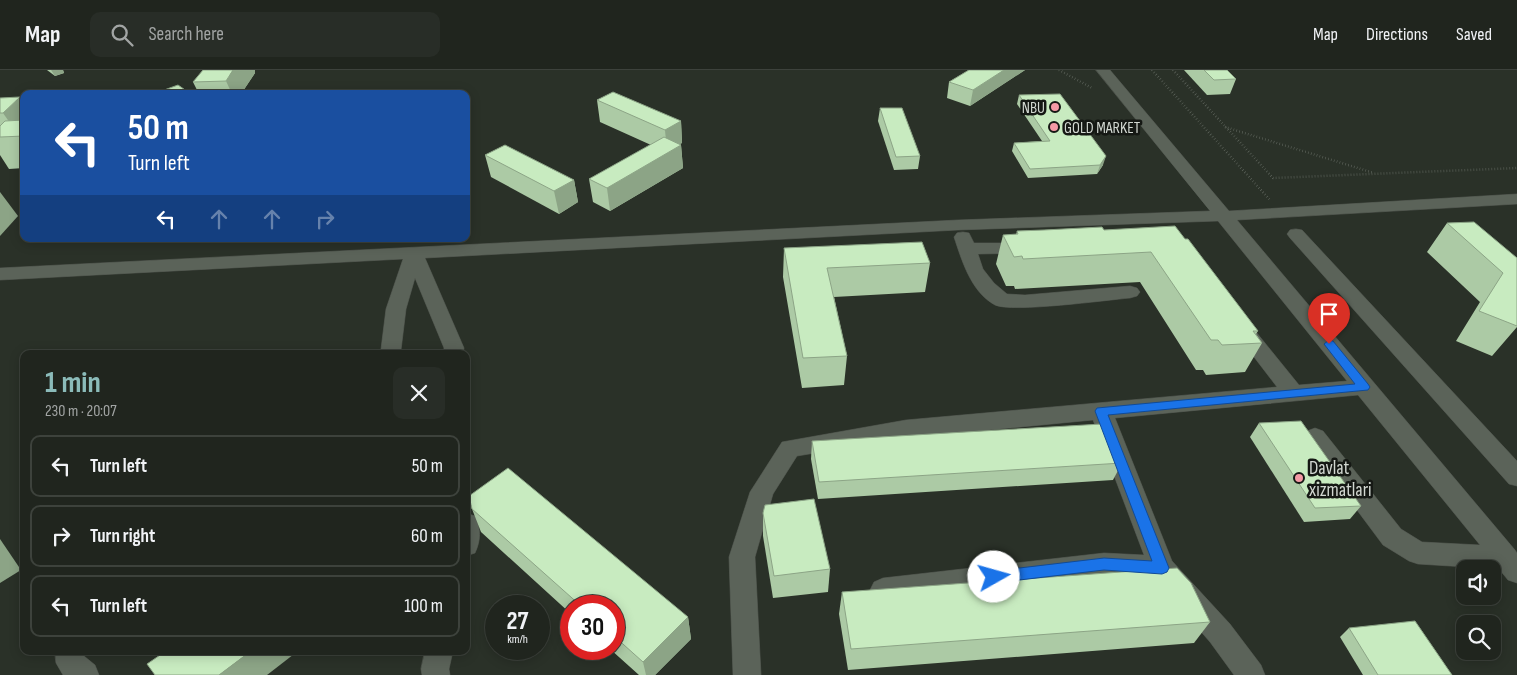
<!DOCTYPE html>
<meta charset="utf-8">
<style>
:root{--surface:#20251e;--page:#282d27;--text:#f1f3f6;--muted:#a2a5a4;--line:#3d423c;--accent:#8bbbb9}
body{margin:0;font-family:"Sofia Sans Condensed",sans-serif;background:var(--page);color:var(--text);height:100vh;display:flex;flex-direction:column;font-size:19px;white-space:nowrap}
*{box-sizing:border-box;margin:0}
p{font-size:16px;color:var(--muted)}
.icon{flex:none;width:28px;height:28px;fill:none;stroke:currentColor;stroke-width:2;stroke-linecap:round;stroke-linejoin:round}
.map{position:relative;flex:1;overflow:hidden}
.panel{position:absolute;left:20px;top:280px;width:450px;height:305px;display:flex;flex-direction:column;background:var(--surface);border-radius:10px;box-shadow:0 2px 12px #0003,0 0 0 1px var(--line)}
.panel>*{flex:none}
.hud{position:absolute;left:20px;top:20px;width:450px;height:152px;border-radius:10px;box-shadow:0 2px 12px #0003,0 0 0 1px var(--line);background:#1a4fa0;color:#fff;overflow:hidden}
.tools{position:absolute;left:1456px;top:490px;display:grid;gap:10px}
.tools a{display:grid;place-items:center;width:45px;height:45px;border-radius:10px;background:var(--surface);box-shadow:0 2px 12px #0003,0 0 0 1px var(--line);font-size:25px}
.speed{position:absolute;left:485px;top:525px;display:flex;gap:10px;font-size:25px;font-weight:700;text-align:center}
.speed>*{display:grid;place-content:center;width:65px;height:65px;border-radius:50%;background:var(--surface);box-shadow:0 2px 12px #0003,0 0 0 1px var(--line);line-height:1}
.speed small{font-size:12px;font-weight:400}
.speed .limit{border:8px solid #d22;background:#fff;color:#111}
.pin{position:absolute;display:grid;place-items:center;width:42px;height:42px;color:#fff;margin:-51px -21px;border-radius:50% 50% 50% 0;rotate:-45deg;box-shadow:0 0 5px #0007}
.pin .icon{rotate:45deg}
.me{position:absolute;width:55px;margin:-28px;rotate:83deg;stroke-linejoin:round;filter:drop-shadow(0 0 4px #0008)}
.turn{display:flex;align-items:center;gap:18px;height:105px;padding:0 25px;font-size:22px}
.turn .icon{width:65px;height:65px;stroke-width:2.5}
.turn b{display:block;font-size:35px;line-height:42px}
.lanes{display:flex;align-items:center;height:48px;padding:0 25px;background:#0003;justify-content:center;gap:25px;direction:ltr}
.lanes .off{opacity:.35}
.round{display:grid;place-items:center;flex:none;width:52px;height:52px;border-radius:10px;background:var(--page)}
.headline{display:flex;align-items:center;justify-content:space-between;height:85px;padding:0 25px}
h1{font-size:30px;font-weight:700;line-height:38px;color:var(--accent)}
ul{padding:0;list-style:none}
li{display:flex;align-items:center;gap:15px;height:62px;margin:0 10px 8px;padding:0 15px;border:2px solid var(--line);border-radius:10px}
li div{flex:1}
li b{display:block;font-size:19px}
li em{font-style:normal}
header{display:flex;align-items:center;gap:30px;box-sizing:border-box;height:70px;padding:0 25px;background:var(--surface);border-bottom:1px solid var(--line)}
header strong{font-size:24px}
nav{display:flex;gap:28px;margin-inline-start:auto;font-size:18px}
.search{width:350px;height:45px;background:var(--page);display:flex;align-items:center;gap:12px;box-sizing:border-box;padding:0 18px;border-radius:10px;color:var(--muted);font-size:19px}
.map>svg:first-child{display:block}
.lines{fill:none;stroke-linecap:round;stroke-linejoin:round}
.minor-casing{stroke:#494e47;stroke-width:1}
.path{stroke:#6a7068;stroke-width:2.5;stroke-dasharray:0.5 2.5;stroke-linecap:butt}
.minor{fill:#5b6359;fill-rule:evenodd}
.wall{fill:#accaa5}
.shaded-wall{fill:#8ca486}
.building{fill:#c8ebc0;stroke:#8ca486}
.route{fill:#1a73e8;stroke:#114b97}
.poi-dot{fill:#f49aa5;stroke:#151814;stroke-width:2}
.labels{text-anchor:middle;stroke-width:5;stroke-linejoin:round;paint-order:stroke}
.far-poi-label{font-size:16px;fill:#d3d8d2;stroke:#151814;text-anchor:end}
.poi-label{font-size:19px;fill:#d3d8d2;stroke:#151814;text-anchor:start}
</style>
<header>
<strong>Map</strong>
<div class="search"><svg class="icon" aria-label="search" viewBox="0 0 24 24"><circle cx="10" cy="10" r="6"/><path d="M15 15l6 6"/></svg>Search here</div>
<nav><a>Map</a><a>Directions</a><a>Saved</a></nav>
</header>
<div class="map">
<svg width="1517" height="605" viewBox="0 0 1517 605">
<rect width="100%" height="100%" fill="#2a3128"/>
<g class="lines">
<g class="minor-casing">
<g id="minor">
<polygon points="1096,0 1110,0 1229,141 1517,124 1517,134 1237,150 1515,480 1517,483 1517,513 1508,510 1499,499 1418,494 1409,491 1383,475 1307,373 1304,367 1307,361 1315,358 1323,361 1401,459 1422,472 1480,475 1358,325 1115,348 1172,491 1230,554 1261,595 1265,605 1234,605 1210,572 1155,509 1104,505 883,532 874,528 870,520 874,512 883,508 1104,483 1144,485 1093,350 906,368 797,386 773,424 755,487 761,605 733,605 729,487 750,422 782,372 906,350 1277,317 1231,257 1234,252 1241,250 1248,252 1299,315 1347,311 1218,151 958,160 425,188 464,278 463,284 443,284 444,278 415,208 406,239 401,280 399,284 378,284 381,279 386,239 403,189 0,210 0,198 958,150 1210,141"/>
<polygon points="1296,159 1302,160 1517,391 1517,416 1509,414 1290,168 1287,164 1290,160"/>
<path d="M963,162L969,163L974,173H1030L1036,174L1039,178L1036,182L1030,183L978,184L983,199L994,213L1007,224L1025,225L1130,216L1137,218L1140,222L1137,226L1130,228C1107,230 1012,243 995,235C971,222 962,191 954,167L957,163Z"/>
<path d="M466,443L475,446C481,459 481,470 475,483L466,486Z"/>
<polygon points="55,581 83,581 84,586 95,595 99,605 63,605 56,593"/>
<polygon points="425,581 453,581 449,599 450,605 422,605 421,599"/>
</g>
</g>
<g class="path">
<polyline points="1059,0 1092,18"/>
<polyline points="1152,0 1270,130"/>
<polyline points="1173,0 1273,108 1517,98"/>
<polyline points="1225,57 1374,103"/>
</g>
<use href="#minor" class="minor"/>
</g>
<g class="wall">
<polygon points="47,0 63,0 64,3 55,6"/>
<polygon points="255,0 255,3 241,24 199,24 193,12"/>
<polygon points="969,0 1025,0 970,36 947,28 949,12"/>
<polygon points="1184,0 1227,0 1236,9 1230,24 1207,25"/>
<polygon points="1019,25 1103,95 1097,104 1028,108 1012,81 1014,73 1042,71 1017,34"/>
<polygon points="0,28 24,33 24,98 9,99 0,85"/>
<polygon points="597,30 681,51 682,73 679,74 681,75 683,98 610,141 593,132 589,109 651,75 600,52"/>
<polygon points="880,38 920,86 918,99 894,100 878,51"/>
<polygon points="485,85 574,110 578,132 559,144 491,107"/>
<polygon points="1447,153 1517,188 1517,257 1492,286 1456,271 1480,232 1427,182"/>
<polygon points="1104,160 1185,169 1258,261 1256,264 1262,273 1245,302 1206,305 1203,300 1196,300 1140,212 1015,219 1014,216 1006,216 996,194 1003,165 1016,165 1017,161"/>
<polygon points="784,178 930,193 925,222 834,227 847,286 844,315 802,318 783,207"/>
<polygon points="1259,353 1361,436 1350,449 1304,452 1250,367"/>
<polygon points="812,371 1122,393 1113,410 818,429 811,389"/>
<polygon points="472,439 688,547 691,569 655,605 639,605 610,579 614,579 614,536 571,536 571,544 481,462"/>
<polygon points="763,443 830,499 828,522 773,528 763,466"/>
<polygon points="842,522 1210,552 1194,573 848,600 839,544"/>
<polygon points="1349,558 1452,605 1363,605 1340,567"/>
</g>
<g class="shaded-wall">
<polygon points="51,0 63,0 64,3 55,6"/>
<polygon points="233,0 255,0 255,3 241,24 232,24 226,11"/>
<polygon points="1004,0 1025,0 970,36 973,20"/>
<polygon points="20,27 24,33 24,66 19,66 3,43"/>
<polygon points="681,51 682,73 667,82 665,60"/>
<polygon points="681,75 683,98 610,141 607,118"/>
<polygon points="1106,86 1103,95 1097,104 1100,95"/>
<polygon points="574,110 578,132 559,144 554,121"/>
<polygon points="0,122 18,146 0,166"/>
<polygon points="0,469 21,500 0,513"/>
<polygon points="688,547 691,569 655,605 646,605 643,592"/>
<polygon points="251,581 298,581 267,605 219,605"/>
</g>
<g class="building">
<polygon points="203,0 233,0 226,11 193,12"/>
<polygon points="969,0 1004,0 973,20 949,12"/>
<polygon points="1204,0 1227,0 1236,9 1214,10"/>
<polygon points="178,15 191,24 153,24"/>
<polygon points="613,22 681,51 665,60 597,30"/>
<polygon points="1060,24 1106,86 1100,95 1030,99 1014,73 1050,71 1019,25"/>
<polygon points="20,27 3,43 0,43 0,28"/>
<polygon points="880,38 902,38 920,86 896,87"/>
<polygon points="24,50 24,66 0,67 0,56 5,51"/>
<polygon points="664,67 681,75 607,118 589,109"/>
<polygon points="505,75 574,110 554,121 485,85"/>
<polygon points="1474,152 1517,188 1517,256 1479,241 1503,203 1447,153"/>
<polygon points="1175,156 1185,169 1188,169 1258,261 1253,261 1262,273 1222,275 1218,270 1211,270 1151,182 1023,189 1022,186 1014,187 1003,165 1018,164 1017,161 1044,160 1102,157 1104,160"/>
<polygon points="922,172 930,193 827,198 847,286 803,288 784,178"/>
<polygon points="1301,351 1361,436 1315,438 1259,353"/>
<polygon points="1102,354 1122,393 819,412 812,371"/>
<polygon points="508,398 688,547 643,592 614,566 614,536 581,536 472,439 469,426"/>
<polygon points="814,429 830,499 774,506 763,443 765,435"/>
<polygon points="1177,498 1191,513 1210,552 851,579 842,522"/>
<polygon points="1415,551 1452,605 1378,605 1349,558"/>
<polygon points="166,581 251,581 219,605 155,605 147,594"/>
</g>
<polygon class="route" points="1329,270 1333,271 1368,314 1370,317 1368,320 1108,345 1169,498 1167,502 1162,504 1104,500 994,513 989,512 987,507 989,503 994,501 1104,488 1152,491 1095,341 1097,338 1355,314 1324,274"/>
<g class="poi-dot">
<circle cx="1055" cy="37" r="5"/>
<circle cx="1054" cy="57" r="5"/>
<circle cx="1299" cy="408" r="5"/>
</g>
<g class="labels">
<g class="far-poi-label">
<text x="1045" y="43">NBU</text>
<text x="1064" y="63" text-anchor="start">GOLD MARKET</text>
</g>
<g class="poi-label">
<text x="1309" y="404">Davlat<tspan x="1309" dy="22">xizmatlari</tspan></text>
</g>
</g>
</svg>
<div class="tools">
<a><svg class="icon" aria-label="sound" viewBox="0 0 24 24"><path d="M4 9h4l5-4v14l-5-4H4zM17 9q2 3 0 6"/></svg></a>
<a><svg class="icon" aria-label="search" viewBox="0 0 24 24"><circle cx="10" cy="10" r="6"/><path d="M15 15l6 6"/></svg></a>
</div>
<div class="speed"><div>27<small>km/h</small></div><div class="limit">30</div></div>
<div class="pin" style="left:1329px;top:274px;background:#d93025"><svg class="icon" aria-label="arrive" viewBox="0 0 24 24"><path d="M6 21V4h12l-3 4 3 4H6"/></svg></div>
<svg class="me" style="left:994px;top:507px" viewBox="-20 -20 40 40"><circle r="19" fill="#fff"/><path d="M0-13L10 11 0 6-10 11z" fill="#1a73e8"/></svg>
<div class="hud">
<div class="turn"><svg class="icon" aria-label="left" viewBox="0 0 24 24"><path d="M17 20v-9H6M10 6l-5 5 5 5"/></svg><div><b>50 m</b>Turn left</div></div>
<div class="lanes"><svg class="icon" aria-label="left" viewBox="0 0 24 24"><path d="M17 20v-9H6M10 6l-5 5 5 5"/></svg><svg class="icon off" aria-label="ahead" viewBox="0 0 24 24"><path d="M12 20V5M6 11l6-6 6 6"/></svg><svg class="icon off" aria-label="ahead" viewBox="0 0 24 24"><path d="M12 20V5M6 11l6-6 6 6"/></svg><svg class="icon off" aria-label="right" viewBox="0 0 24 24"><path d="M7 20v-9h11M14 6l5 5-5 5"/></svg></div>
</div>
<section class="panel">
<div class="headline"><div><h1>1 min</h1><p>230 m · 20:07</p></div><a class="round"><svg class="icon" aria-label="close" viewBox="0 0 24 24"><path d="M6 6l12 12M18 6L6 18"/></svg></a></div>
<ul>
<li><svg class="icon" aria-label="left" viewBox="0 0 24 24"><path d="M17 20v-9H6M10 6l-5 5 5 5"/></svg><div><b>Turn left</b></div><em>50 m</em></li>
<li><svg class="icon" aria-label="right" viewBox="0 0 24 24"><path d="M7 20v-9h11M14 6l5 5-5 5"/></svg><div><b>Turn right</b></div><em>60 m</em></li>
<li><svg class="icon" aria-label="left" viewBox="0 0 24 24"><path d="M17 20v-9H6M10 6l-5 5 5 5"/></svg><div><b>Turn left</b></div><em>100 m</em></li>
</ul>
</section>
</div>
